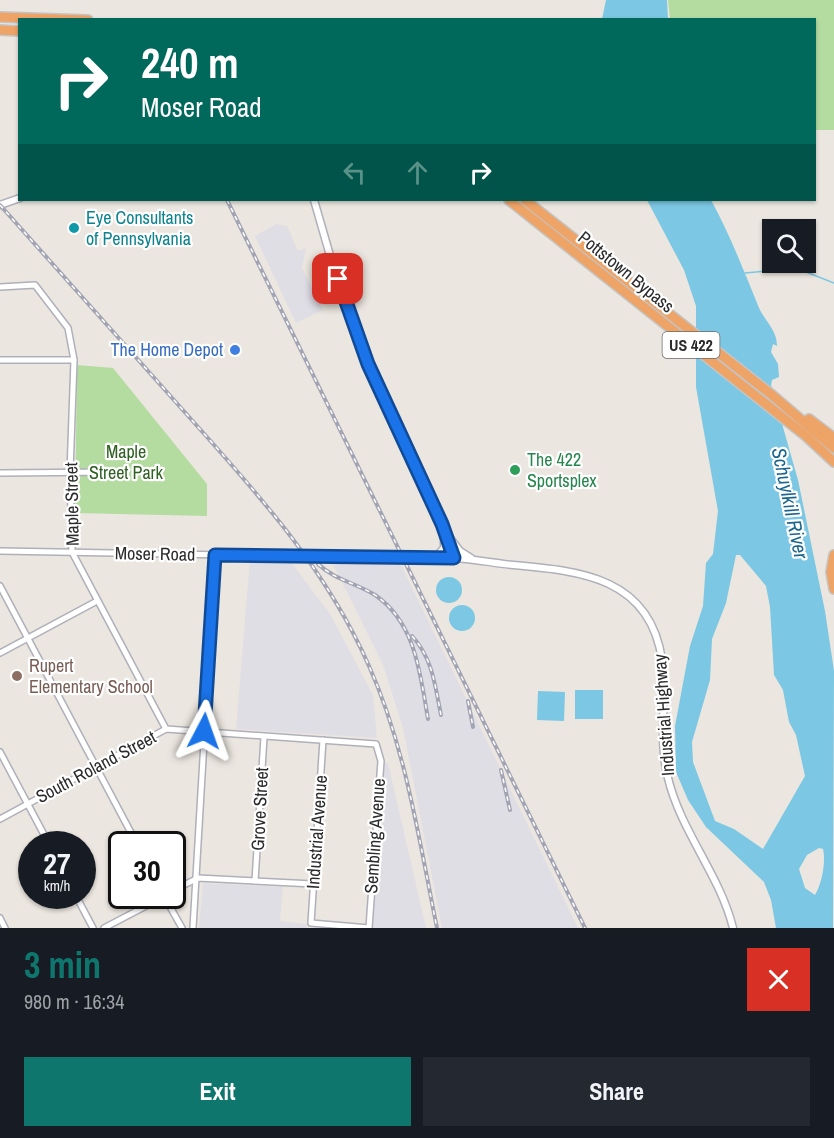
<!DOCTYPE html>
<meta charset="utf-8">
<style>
:root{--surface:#171b24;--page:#242831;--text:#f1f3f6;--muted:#9ea1a6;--accent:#0f766e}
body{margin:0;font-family:"Archivo Narrow",sans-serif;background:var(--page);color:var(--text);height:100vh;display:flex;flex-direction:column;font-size:22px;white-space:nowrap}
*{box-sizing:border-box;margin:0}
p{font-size:20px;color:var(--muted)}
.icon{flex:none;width:33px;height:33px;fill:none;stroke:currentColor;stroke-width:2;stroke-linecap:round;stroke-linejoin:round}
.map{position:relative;height:928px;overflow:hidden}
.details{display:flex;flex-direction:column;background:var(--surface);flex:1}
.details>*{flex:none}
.guide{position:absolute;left:18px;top:18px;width:798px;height:183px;border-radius:0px;box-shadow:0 2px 4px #0004;background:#00695c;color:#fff;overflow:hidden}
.buttons{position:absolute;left:762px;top:219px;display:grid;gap:12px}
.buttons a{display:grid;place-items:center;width:54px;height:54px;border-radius:0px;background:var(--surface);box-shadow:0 2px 4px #0004;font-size:30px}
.speed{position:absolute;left:18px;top:831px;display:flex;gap:12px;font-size:30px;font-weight:700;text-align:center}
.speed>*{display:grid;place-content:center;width:78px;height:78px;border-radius:50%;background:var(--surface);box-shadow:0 2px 4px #0004;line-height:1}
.speed small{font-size:15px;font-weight:400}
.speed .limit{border:3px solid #111;border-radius:9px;background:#fff;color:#111}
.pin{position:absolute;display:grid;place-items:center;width:51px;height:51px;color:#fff;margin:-26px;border-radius:12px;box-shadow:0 3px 9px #0006}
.me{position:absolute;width:66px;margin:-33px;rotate:4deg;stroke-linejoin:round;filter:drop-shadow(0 0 4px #0008)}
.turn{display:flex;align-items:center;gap:21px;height:126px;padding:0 24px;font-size:27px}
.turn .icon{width:78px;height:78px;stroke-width:2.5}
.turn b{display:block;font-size:42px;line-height:51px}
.lanes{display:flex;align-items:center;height:57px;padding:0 24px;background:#0003;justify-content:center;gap:30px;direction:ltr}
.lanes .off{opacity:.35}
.round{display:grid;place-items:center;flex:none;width:63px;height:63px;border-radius:0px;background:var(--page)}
.head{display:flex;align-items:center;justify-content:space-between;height:102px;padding:0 24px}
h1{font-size:36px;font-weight:700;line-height:45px;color:var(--accent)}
.cta{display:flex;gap:12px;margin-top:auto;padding:12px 24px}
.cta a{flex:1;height:69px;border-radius:0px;background:var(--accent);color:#fff;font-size:24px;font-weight:700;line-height:69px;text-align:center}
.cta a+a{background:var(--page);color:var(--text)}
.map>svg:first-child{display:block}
.industrial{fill:#e0dee5}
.green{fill:#b4dca1}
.water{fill:#7cc7e3;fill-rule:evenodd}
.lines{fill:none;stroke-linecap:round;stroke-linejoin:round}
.stream{stroke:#7cc7e3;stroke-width:1.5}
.minor-casing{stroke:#afb0ba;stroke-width:8}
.tertiary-casing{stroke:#afb0ba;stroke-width:9}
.motorway-casing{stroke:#c4c4c4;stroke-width:12}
.minor{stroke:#fff;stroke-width:5}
.tertiary{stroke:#fff;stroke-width:6}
.motorway{stroke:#eea367;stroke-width:9}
.rail-casing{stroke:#a2a4b3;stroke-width:4}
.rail{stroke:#fff;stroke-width:1.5;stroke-dasharray:4.5;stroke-linecap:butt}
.minor-bridge-casing{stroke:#afb0ba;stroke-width:8;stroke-linecap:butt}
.minor-bridge{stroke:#fff;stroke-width:5}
.route-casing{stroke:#114b97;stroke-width:15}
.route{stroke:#1a73e8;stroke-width:10}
.culture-dot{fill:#0f9aa8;stroke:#fff;stroke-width:2}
.shop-dot{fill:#3f7fe0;stroke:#fff;stroke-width:2}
.leisure-dot{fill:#2e9e5b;stroke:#fff;stroke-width:2}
.education-dot{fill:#8d6e63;stroke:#fff;stroke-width:2}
.labels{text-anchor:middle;stroke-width:4.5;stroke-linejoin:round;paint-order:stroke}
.shield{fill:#fff;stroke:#6b6b6b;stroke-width:1.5}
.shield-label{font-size:16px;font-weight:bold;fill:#2b2b2b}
.culture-label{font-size:18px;fill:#0d838f;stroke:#fff;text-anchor:start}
.street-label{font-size:18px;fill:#2b2b2b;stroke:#fff}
.shop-label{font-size:18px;fill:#366cbe;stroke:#fff;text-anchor:end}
.park-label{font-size:18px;fill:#2e6122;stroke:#fff}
.leisure-label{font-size:18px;fill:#27864d;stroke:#fff;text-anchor:start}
.education-label{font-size:18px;fill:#785e54;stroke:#fff;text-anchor:start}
.water-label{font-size:20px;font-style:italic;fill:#1b668f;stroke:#fff}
</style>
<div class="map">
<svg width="834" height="928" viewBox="0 0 834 928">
<rect width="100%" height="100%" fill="#ebe6df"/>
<g class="industrial">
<polygon points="276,224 287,226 298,251 306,248 302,268 323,310 296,323 255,236"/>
<polygon points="250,559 290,561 330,614 373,695 377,738 236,729"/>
<polygon points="331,560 401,565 578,928 442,928 403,728 383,665"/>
<polygon points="384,763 388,763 426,928 373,928"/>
<polygon points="203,883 283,887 280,921 307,924 307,928 199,928"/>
</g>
<g class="green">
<polygon points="668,0 834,0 834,130 815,130 814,20 670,19"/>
<polygon points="77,365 113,368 207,484 207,516 75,513"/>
</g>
<g class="water">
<polygon points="606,0 667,0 668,19 602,19"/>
<path d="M647,200H711C730,235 744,271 759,308C765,321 777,330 777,346L773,344L771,352L778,364L779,377L772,380L771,385L798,480L825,611L834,671L833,928H776L771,900L764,882L706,827L688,800L676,772L675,726L690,646L703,606L706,563L713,554L718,511L696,387V306L684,270ZM736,555H740L766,586L770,607L774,675L783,690L789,722L796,735L805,776L763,849L734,829L715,821L693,762L692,742L710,680L712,639L726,603ZM819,848L823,849C826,862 822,883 815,895L805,888L799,869L807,855Z"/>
<circle cx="449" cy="590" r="13"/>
<circle cx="462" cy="618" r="13"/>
<rect x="575" y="690" width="28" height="29"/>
<polygon points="538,691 565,692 564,721 537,720"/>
</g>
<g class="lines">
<polyline class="stream" points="745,273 796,268 834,283"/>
<g class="minor-casing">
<g id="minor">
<polyline points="0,287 35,285 68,328 74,360 70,472 72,552 166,729"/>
<polyline points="0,360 74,360"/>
<polyline points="0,473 112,472"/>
<polyline points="0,551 285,556"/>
<polyline points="328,557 454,558"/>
<polyline points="0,586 137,844"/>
<polyline points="0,653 97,601"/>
<polyline points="323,740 311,923 369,928"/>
<polyline points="0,752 49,844"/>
<polyline points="0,819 166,729 376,744 381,761 369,928"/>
<polyline points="255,881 264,737"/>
<polyline points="172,891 198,878 313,884"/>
<polyline points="76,896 93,928"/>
<polyline points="164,896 182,928"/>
<polyline points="0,918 5,928"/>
<polyline points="104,928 165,896"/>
<polyline points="193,928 215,555"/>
</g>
</g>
<g class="tertiary-casing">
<g id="tertiary">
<path d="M314,200C330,255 345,312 368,365C395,430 432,492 454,558C474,559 493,563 513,565C580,571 650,577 662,660C667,700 658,740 668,778C681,832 720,875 733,928"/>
<polyline points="0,205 20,198"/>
<polyline points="450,538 460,551 471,558"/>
<polyline points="435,558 444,548 444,536"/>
</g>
</g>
<g class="motorway-casing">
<g id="motorway">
<polyline points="0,17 88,20"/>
<polyline points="0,30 20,31"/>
<polyline points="509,200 806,436 834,462"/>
<polyline points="525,200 772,395 834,448"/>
<polyline points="809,419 834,438"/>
<polyline points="834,555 831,572 834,589"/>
</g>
</g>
<use href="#minor" class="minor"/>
<use href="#tertiary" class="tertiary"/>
<use href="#motorway" class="motorway"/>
<g class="rail-casing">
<g id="rail">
<polyline points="227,200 585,928"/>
<path d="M0,205C63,276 127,347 190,418C259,495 327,570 369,666C406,749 419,840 437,928"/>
<path d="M318,564C335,580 356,583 375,595C416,623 420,674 428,719"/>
<path d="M412,636C433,659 435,686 441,715"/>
<polyline points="468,701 473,727"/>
<polyline points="501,770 510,810"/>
</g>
</g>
<use href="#rail" class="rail"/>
<g class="minor-bridge-casing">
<polyline id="minor-bridge" points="285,556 328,557"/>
</g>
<use href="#minor-bridge" class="minor-bridge"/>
</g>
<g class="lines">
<g class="route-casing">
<polyline id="route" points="204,731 215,555 454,558 442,524 368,364 338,279"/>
</g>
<use href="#route" class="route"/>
</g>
<circle class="culture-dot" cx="74" cy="228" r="6"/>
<circle class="shop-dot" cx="235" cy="350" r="6"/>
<circle class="leisure-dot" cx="515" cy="470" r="6"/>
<circle class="education-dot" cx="17" cy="676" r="6"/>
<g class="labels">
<rect class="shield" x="662.5" y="332" width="57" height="26" rx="4.5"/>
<g class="shield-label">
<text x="691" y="351">US 422</text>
</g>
<g class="culture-label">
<text x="86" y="224">Eye Consultants<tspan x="86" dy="21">of Pennsylvania</tspan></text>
</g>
<g class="street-label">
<text transform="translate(626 272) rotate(39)" y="6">Pottstown Bypass</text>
<text transform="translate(72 504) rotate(-91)" y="6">Maple Street</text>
<text transform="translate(155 554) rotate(1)" y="6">Moser Road</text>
<text transform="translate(664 715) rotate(-94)" y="6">Industrial Highway</text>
<text transform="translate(96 767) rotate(-28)" y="6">South Roland Street</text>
<text transform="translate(260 809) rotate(-87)" y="6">Grove Street</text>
<text transform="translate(317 832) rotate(-86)" y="6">Industrial Avenue</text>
<text transform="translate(375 836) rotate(-86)" y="6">Sembling Avenue</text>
</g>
<g class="shop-label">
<text x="223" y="356">The Home Depot</text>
</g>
<g class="park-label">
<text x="126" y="458">Maple<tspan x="126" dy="21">Street Park</tspan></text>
</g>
<g class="leisure-label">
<text x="527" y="466">The 422<tspan x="527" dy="21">Sportsplex</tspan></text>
</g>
<g class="education-label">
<text x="29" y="672">Rupert<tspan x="29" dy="21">Elementary School</tspan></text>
</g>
<g class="water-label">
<text transform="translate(790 503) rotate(78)" y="7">Schuylkill River</text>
</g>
</g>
</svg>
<div class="buttons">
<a><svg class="icon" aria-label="search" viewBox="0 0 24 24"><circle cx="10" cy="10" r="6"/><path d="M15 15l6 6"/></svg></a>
</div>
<div class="speed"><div>27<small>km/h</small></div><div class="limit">30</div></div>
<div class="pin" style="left:338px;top:279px;background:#d93025"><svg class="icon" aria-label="arrive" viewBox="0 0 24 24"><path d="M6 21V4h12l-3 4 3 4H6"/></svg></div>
<svg class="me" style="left:204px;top:731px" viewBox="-20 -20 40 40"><path d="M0-17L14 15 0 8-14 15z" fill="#1a73e8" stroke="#fff" stroke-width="4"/></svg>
<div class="guide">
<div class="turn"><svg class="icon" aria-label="right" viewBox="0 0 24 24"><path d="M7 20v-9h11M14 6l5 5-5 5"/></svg><div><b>240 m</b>Moser Road</div></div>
<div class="lanes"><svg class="icon off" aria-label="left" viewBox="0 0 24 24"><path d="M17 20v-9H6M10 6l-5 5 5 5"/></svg><svg class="icon off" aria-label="ahead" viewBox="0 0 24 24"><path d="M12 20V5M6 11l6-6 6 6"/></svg><svg class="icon" aria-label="right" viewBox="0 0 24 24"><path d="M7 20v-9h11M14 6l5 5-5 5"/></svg></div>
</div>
</div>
<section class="details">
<div class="head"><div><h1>3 min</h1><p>980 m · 16:34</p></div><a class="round" style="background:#d93025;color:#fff"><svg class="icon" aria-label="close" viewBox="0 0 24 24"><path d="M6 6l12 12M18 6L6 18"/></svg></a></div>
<div class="cta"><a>Exit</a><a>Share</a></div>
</section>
